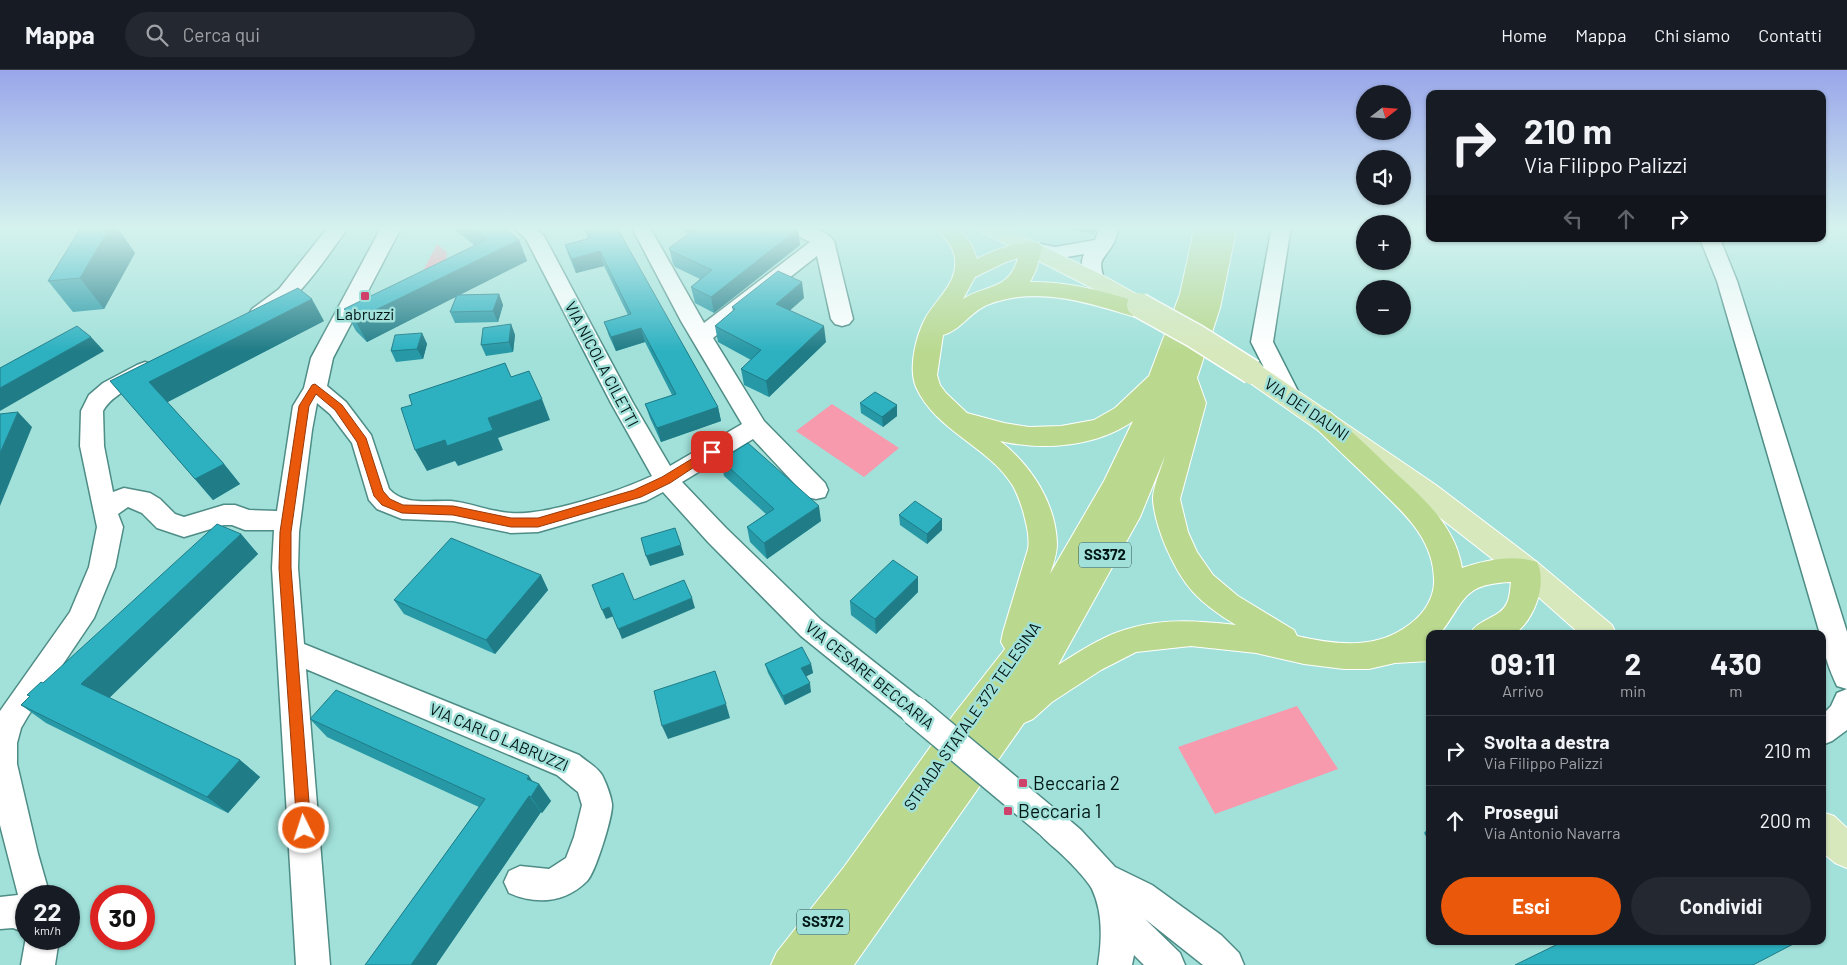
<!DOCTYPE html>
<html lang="it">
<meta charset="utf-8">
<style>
:root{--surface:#171b24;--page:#242831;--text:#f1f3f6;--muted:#9ea1a6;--line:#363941;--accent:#ea580c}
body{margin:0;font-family:Barlow,sans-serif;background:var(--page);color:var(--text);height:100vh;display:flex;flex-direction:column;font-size:19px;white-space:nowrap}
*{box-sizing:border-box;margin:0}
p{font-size:16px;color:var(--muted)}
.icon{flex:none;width:28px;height:28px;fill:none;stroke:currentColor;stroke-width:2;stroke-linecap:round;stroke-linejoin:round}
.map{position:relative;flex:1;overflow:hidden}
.drawer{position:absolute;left:1426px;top:560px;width:400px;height:315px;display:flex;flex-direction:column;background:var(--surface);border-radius:10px;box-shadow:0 1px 4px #0004}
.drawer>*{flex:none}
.hud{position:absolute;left:1426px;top:20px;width:400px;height:152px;border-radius:10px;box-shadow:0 1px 4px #0004;background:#171b24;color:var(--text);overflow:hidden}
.needle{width:32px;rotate:73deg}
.tools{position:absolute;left:1356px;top:15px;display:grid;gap:10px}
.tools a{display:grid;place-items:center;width:55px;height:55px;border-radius:50%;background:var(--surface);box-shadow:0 1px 4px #0004;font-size:25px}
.speed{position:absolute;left:15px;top:815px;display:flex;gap:10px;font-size:25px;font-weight:700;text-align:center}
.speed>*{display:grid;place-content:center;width:65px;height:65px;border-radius:50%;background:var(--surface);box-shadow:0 1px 4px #0004;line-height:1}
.speed small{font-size:12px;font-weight:400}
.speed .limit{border:8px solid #d22;background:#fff;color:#111}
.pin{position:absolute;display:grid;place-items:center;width:42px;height:42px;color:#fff;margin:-21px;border-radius:10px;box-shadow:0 2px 8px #0006}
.me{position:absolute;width:55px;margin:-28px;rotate:356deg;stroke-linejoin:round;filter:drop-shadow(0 0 4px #0008)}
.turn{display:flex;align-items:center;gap:18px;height:105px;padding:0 15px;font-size:22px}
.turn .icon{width:65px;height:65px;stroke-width:2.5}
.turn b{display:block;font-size:35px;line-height:42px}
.lanes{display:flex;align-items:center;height:48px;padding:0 15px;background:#0003;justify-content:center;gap:25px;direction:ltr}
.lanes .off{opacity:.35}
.eta{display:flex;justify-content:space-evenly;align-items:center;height:85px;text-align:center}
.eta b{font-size:30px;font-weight:700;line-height:35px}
.button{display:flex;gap:10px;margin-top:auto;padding:10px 15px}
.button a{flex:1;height:58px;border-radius:30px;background:var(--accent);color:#fff;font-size:20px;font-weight:700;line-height:58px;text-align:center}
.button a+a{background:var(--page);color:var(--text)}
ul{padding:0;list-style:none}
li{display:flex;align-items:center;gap:15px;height:70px;padding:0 15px;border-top:1px solid var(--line)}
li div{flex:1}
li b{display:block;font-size:19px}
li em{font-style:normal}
header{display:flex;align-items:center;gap:30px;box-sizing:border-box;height:70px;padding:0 25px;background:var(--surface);border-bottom:1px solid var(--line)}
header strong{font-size:24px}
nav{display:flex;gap:28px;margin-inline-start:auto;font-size:18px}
.search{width:350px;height:45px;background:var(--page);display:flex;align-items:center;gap:12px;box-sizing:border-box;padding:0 18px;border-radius:28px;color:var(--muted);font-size:19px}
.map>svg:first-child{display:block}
.green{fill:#f89aad}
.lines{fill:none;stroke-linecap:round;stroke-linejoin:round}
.minor-casing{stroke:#4e8c86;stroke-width:3}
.major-casing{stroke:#fff;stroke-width:2}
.highway-casing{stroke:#fff;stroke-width:2}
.minor{fill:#fff;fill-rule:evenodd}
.major{fill:#d6e8bc;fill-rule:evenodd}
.highway{fill:#bad98f;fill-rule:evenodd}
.minor-bridge-casing{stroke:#4e8c86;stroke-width:32;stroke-linecap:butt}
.major-bridge-casing{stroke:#fff;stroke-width:27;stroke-linecap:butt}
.minor-bridge{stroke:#fff;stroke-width:29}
.major-bridge{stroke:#d6e8bc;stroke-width:24}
.wall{fill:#2798a6}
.shaded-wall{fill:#207c87}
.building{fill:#2db1c1;stroke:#207c87}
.route{fill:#ea580c;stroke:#983908}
.poi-dot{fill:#cf416b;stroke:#a1e1da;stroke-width:2}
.labels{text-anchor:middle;stroke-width:5;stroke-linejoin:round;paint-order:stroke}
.shield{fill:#a1e1da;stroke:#30534f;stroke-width:1}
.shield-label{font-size:15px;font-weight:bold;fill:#001614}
.poi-label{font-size:16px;fill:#001614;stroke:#a1e1da}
.street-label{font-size:16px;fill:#001614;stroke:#a1e1da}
.near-poi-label{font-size:19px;fill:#001614;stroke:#a1e1da;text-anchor:start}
</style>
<header>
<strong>Mappa</strong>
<div class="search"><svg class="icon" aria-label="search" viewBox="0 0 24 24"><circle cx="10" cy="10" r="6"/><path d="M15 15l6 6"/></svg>Cerca qui</div>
<nav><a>Home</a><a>Mappa</a><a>Chi siamo</a><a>Contatti</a></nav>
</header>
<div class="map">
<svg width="1847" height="895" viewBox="0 0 1847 895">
<rect width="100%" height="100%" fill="#a1e1da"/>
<g class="green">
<polygon points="437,174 447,182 445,198 420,207"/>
<polygon points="832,334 899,378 864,407 796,361"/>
<polygon points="1297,636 1338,699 1215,744 1178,677"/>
</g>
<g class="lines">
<g class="minor-casing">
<g id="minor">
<path d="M329,156H349C330,183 296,234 267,249C261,251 257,250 252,249L249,244L252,239L279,219Z"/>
<path d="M382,156H402L333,288L327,316L346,332L371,365L389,419C404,436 430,430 451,431C471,433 491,442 511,443C546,446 620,421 652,406L611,333L526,169L512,156H533L544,166L633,333L670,396L742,354L681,251L631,156H649L704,253L810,172L786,160L784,156C800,156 823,156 834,171L853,249L849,254L842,256L835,254L831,249L817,186L713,268L764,351L825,413L828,420L825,427L816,429L807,427L753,369L682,412L726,458L821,550L925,632L929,641L925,650L915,654L905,650L801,566L708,472L663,422L646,431L538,462L511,463L453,451L402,449L377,439L369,430L352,373L330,344L317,333L312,360L299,462L298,498L304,574L579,685C586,691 597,697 602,705C606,713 611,726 612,734C613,746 595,804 587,811C565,833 536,835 509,823L504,812L509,801L520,796L549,799L566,788L574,767L582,735L578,722L557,705L306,599L330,895H296L272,498L274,460H245L232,455H224L184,467L157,458L142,443L128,437L118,444L123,457L115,497L94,548L28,646L21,658L17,673V694L38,784L50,826H26V863L13,858L0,859V827L18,825L0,755V641L70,542L89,497L97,457L80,376L81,341L89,325L103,313L137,295L145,292L153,295L156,300L153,305C137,315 112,324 103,341L104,376L113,422L124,418L150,423L160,429L175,444L184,447L224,435H235L249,440L277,441L293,336L304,318L311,288Z"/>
<path d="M1100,156H1119C1117,162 1116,171 1112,176C1102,192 1098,188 1104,210L1101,215L1094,216L1087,215C1081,205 1080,194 1084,184L1055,189L1024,182L1021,178L1024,174L1031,172L1055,177L1095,170Z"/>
<polygon points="1272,156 1291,156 1273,272 1301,327 1298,333 1290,335 1282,333 1251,272"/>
<path d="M1700,169H1720L1737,211L1847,562V660L1832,671L1822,675V645L1831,636L1837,623L1847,619L1837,616C1830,601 1822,581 1822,564H1820L1717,211Z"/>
<path d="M1049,738L1060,742L1081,760L1115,797L1152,815L1221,865L1239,883L1244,895H1203L1145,849L1180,883L1185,895H1144L1134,885L1132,895H1098C1102,871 1103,842 1092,819C1086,808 1068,790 1058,781C1048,772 1039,766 1033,753L1038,742Z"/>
<polygon points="26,867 26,869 59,869 55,895 21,895"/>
</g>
</g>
<g class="major-casing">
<g id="major">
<polygon points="975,156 1001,156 1102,205 1147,230 1150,235 1147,240 1139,242 1131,240 1086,215 978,160"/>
<polygon points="1252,294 1261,296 1436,415 1537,492 1612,555 1616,564 1580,564 1517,508 1416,429 1243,308 1240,302 1243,296"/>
<polygon points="1822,742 1834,746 1847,758 1847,798 1835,793 1822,782"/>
</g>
</g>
<g class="highway-casing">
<path id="highway" d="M935,156H957L971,174L977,189C992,181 1022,169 1039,173L1042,178L1036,200L1030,212C1077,211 1122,227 1167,241L1171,246L1167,251L1159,254C1104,239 1044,212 987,235C970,242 960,261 943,265L937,305L940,315L946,323L967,343L1004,353L1029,357L1061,356L1094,350L1115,338L1149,306L1180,224L1195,156H1237L1220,238L1197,308L1206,333L1180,429L1188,462L1197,482L1213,505L1238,526L1294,560L1297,566C1336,575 1377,580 1410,554C1424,544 1435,527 1434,509C1433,465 1399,439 1370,410C1351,392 1331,373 1312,354L1308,348L1312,342L1321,339L1330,342C1350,360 1370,378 1389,397C1421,426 1455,454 1462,498C1485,490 1514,484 1537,492C1548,513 1534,551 1514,564H1470C1478,548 1500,549 1507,533C1510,527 1510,519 1511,512C1462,514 1466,530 1440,564H1430V591L1395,593L1369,599H1344L1304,594L1256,583L1191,576L1136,582L1101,600L1052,632L1033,649L1024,653L854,895H771L777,882L844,797L954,644L1005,579L1001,572L1003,562L1028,479C1030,466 1026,453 1023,441C1020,432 1017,422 1011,413C987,376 935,360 916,317C908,298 916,265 926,247C938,227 961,210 954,184C951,173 942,165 935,156ZM1018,188C1009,221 986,214 963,229L975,207L1006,192ZM1133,351L1104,411L1050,504C1053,495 1057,484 1057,474C1056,433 1031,395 1000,371C1042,381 1097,377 1133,351ZM1165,386C1162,397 1152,419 1153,430C1155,458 1174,501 1193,522C1205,535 1221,546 1236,555C1201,551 1165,548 1131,558C1106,564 1080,581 1058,595L1140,447Z"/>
</g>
<use href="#minor" class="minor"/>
<use href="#major" class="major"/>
<use href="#highway" class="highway"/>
<g class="minor-bridge-casing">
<polyline id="minor-bridge" points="915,641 1049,753"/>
</g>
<g class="major-bridge-casing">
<polyline id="major-bridge" points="1139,235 1195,266 1252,302"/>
</g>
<use href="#minor-bridge" class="minor-bridge"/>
<use href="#major-bridge" class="major-bridge"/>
</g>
<g class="wall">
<polygon points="82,156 116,156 135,183 104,239 73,242 48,211"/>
<polygon points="451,156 501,156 519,170 527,191 459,225 499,224 503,235 498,252 455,253 450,242 456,226 367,272 356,261 344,239 475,176"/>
<polygon points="582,156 616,156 718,337 721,351 661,372 650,348 645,334 672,325 645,272 616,281 609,266 604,252 628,245 604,196 576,203 570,189 565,175 588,168"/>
<polygon points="672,156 790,156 798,159 800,175 714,243 695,233 691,217 700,209 675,197 673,194 669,178 689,164"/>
<polygon points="1059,156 1098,156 1093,164"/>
<polygon points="804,228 790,240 826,272 769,327 744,315 741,299 751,290 718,272 715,256 733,241 732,237"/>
<polygon points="324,251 167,332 224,394 240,414 213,430 110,311"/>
<polygon points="511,254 515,265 513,282 486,286 481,275"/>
<polygon points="422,263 427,274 423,289 396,292 391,281"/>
<polygon points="860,333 897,346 883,357 861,343"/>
<polygon points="721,390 821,451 767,489 750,472 747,457 766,444 724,406"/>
<polygon points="899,445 942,449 942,460 927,474 900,455"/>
<polygon points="241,464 258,484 109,628 240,690 260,707 228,743 46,653 21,635 30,627 27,625"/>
<polygon points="541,505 548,520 495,584 404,544 394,530"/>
<polygon points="918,507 918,522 876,564 851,545 850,531"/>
<polygon points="765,594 811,594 813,603 806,606 811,622 785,635 768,603"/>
<polygon points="310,649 533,711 539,714 551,731 542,743 541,742 436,895 365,895 479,737 327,667"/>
<polygon points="1430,756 1430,773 1424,763"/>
</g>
<g class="shaded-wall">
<polygon points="111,156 116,156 135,183 104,239 80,208"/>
<polygon points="1095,156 1098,156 1093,164"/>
<polygon points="798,159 800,175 714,243 711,227"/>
<polygon points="519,170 527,191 367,272 355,250"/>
<polygon points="600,181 604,196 576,203 572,189"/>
<polygon points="802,212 804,228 778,251 776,234"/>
<polygon points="499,224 503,235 498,252 493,241"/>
<polygon points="312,229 324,251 166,333 149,312"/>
<polygon points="511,254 515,265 513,282 509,272"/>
<polygon points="824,256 826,272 769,327 766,311"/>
<polygon points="641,258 645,272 616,281 611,267"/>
<polygon points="422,263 427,274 423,289 417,279"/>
<polygon points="91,267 104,281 0,341 0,318"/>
<polygon points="542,329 550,350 498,368 503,380 458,396 455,391 427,401 415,380 488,348"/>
<polygon points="897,335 897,346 883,357 882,347"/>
<polygon points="718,337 721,351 661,372 657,358"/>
<polygon points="18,342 32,357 0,436 0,383"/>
<polygon points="224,394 240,414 213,430 195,409"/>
<polygon points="819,436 821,451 767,489 764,473"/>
<polygon points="942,449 942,460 927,474 927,464"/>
<polygon points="241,464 258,484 104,633 81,614"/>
<polygon points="681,475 684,485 650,496 646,486"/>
<polygon points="541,505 548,520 495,584 486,570"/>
<polygon points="918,507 918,522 876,564 875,549"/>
<polygon points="692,528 695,538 622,569 618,559"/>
<polygon points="609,537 614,546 606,549 602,540"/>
<polygon points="811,594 813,603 803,608 801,598"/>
<polygon points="810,613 811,622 785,635 783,626"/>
<polygon points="726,634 730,648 668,669 662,656"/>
<polygon points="240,690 260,707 228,743 207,727"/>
<polygon points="529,706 537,718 539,714 551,731 542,743 531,727 527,709"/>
<polygon points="529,726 541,742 436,895 411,895"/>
</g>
<g class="building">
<polygon points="82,156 111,156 80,208 48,211"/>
<polygon points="468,156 501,156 519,170 355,250 344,239 486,170"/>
<polygon points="585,156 616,156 718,337 657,358 645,334 676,324 641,258 611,267 604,252 631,244 600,181 572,189 565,175 591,168"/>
<polygon points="700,156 790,156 798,159 711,227 691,217 712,200 671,181 669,178"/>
<polygon points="778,201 802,212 776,234 824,256 766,311 741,299 761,280 715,256 735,239 732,237"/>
<polygon points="298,218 312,229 149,312 224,394 195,409 110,311"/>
<polygon points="499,224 493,241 450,242 457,225"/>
<polygon points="511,254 509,272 481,275 483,258"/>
<polygon points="77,256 91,267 0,318 0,298"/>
<polygon points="422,263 417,279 391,281 395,265"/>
<polygon points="505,293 511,307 529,301 542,329 488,348 493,360 447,376 445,370 415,380 401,338 412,335 409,325"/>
<polygon points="875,322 897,335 882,347 860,333"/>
<polygon points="18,342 4,374 0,383 0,344"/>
<polygon points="748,373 819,436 764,473 747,457 774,439 721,390"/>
<polygon points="915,431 942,449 927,464 899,445"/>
<polygon points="217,454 241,464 81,614 240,690 207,727 21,635 30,626 27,625 41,612 43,613"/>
<polygon points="675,458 681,475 646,486 641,468"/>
<polygon points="451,468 541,505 486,570 394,530"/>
<polygon points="893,490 918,507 875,549 850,531"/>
<polygon points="623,503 634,530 684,510 692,528 618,559 609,537 602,540 592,515"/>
<polygon points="802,577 811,594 801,598 810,613 783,626 765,594"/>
<polygon points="715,601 726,634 662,656 654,621"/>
<polygon points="336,620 529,706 527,709 539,714 531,727 529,726 411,895 365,895 485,729 310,649"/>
<polygon points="1564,871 1799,871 1753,895 1515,895"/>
</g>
<linearGradient id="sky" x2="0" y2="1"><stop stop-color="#99a6ea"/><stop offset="0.56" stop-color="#d5f2ee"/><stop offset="1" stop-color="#d5f2ee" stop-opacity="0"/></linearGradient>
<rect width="1847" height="281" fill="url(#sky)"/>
<polygon class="route" points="315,314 342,335 366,368 383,421 390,429 403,435 453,436 511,448 538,448 634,420 662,407 708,379 712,378 717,382 670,413 641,427 538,457 511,457 453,445 402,443 382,435 374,426 357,372 335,340 316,324 309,336 291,462 291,498 311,758 309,762 304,764 299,762 297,758 279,498 280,462 299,336 312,315"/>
<g class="poi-dot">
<rect x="360" y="221" width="10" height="10" rx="2.5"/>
<rect x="1018" y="708" width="10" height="10" rx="2.5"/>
<rect x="1003" y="736" width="10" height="10" rx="2.5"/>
</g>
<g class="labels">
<g class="shield">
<rect x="1079" y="472.5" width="52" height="25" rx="4"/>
<rect x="797" y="839.5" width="52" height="25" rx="4"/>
</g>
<g class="shield-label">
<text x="1105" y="490">SS372</text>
<text x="823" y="857">SS372</text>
</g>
<g class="poi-label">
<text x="365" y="250">Labruzzi</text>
</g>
<g class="street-label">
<text transform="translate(602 294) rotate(62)" y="6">VIA NICOLA CILETTI</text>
<text transform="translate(1307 339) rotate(34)" y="6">VIA DEI DAUNI</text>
<text transform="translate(870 605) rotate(39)" y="6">VIA CESARE BECCARIA</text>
<text transform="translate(972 646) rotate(-55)" y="6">STRADA STATALE 372 TELESINA</text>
<text transform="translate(499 667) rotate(23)" y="6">VIA CARLO LABRUZZI</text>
</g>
<g class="near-poi-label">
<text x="1033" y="720">Beccaria 2</text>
<text x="1018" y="748">Beccaria 1</text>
</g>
</g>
</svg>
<div class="tools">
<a><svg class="needle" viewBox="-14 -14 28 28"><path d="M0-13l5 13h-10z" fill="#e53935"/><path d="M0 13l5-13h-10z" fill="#9ea1a6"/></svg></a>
<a><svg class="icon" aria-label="sound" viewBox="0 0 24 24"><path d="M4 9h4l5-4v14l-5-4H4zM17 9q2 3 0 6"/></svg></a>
<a>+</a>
<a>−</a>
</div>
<div class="speed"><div>22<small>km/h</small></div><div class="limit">30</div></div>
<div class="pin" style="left:712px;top:382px;background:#d93025"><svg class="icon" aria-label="arrive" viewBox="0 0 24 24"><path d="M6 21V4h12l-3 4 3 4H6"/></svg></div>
<svg class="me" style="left:304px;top:758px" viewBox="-20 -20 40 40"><circle r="17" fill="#ea580c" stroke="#fff" stroke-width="3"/><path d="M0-11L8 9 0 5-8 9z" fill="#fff"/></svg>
<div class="hud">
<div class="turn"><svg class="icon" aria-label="right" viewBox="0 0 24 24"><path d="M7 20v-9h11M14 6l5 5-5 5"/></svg><div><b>210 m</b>Via Filippo Palizzi</div></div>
<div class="lanes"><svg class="icon off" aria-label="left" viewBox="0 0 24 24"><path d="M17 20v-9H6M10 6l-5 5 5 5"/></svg><svg class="icon off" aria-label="ahead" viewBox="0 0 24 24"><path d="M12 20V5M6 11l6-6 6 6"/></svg><svg class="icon" aria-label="right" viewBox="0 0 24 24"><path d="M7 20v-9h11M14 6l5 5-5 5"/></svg></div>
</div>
<section class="drawer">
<div class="eta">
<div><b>09:11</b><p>Arrivo</p></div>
<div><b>2</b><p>min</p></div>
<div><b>430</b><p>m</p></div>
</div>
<ul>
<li><svg class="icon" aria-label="right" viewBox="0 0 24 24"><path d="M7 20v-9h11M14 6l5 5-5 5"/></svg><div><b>Svolta a destra</b><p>Via Filippo Palizzi</p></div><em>210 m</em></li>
<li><svg class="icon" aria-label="ahead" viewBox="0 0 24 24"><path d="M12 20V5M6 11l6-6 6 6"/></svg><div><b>Prosegui</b><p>Via Antonio Navarra</p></div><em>200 m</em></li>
</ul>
<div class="button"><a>Esci</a><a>Condividi</a></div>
</section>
</div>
